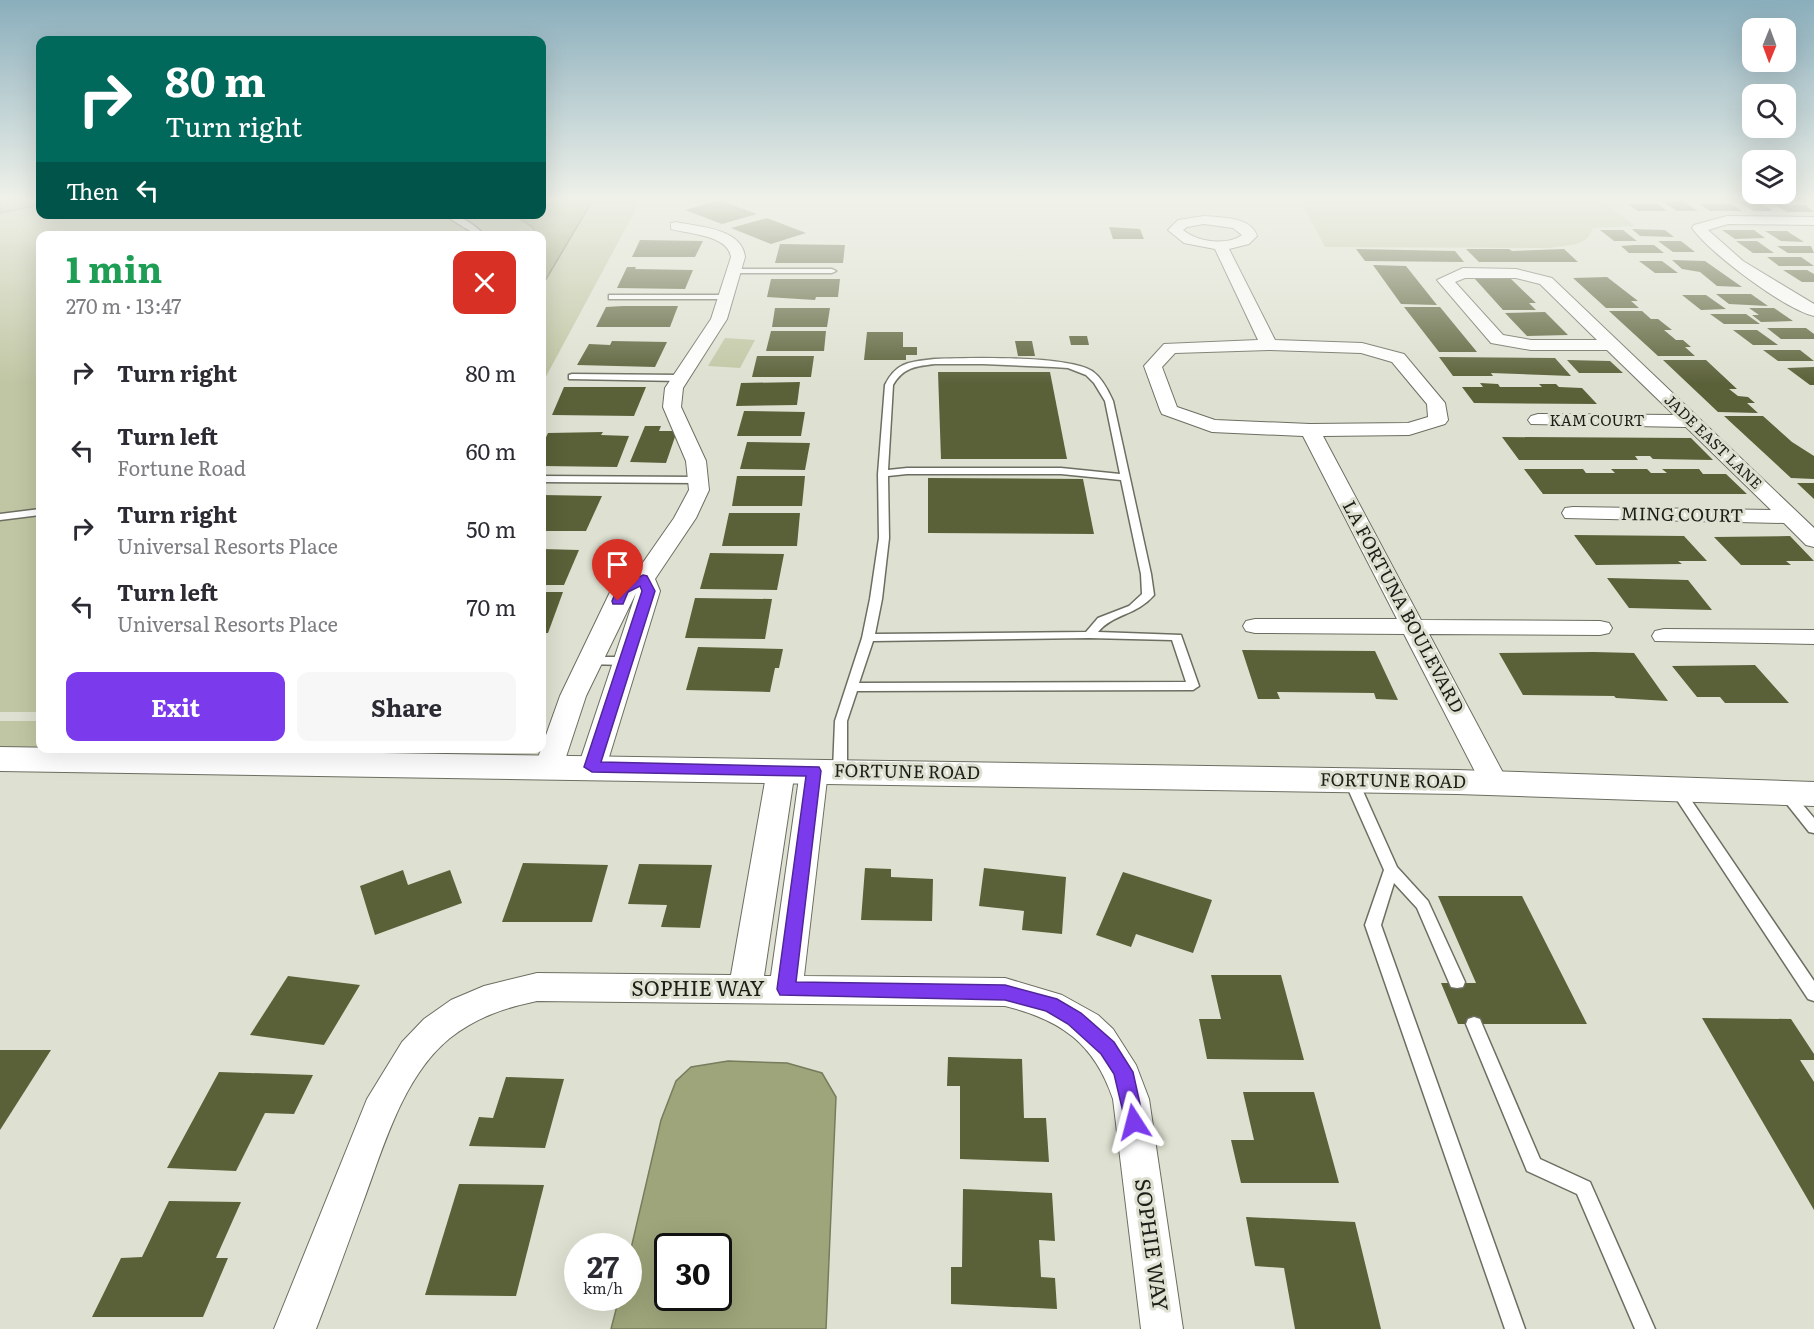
<!DOCTYPE html>
<meta charset="utf-8">
<style>
:root{--surface:#fff;--page:#f7f7f7;--text:#2b2b33;--muted:#7c7c81;--accent:#7c3aed}
body{margin:0;font-family:Literata,serif;background:var(--page);color:var(--text);height:100vh;display:flex;flex-direction:column;font-size:22px;white-space:nowrap}
*{box-sizing:border-box;margin:0}
p{font-size:20px;color:var(--muted)}
.icon{flex:none;width:33px;height:33px;fill:none;stroke:currentColor;stroke-width:2;stroke-linecap:round;stroke-linejoin:round}
.map{position:relative;flex:1;overflow:hidden}
.sheet{position:absolute;left:36px;top:231px;width:510px;height:522px;display:flex;flex-direction:column;background:var(--surface);border-radius:12px;box-shadow:0 6px 24px #0002}
.sheet>*{flex:none}
.guide{position:absolute;left:36px;top:36px;width:510px;height:183px;border-radius:12px;box-shadow:0 6px 24px #0002;background:#00695c;color:#fff;overflow:hidden}
.needle{width:39px;rotate:181deg}
.fabs{position:absolute;left:1742px;top:18px;display:grid;gap:12px}
.fabs a{display:grid;place-items:center;width:54px;height:54px;border-radius:12px;background:var(--surface);box-shadow:0 6px 24px #0002;font-size:30px}
.speed{position:absolute;left:564px;top:1233px;display:flex;gap:12px;font-size:30px;font-weight:700;text-align:center}
.speed>*{display:grid;place-content:center;width:78px;height:78px;border-radius:50%;background:var(--surface);box-shadow:0 6px 24px #0002;line-height:1}
.speed small{font-size:15px;font-weight:400}
.speed .limit{border:3px solid #111;border-radius:9px;background:#fff;color:#111}
.pin{position:absolute;display:grid;place-items:center;width:51px;height:51px;color:#fff;margin:-62px -26px;border-radius:50% 50% 50% 0;rotate:-45deg;box-shadow:0 0 6px #0007}
.pin .icon{rotate:45deg}
.me{position:absolute;width:66px;margin:-33px;rotate:351deg;stroke-linejoin:round;filter:drop-shadow(0 0 4px #0008)}
.turn{display:flex;align-items:center;gap:21px;height:126px;padding:0 30px;font-size:27px}
.turn .icon{width:78px;height:78px;stroke-width:2.5}
.turn b{display:block;font-size:42px;line-height:51px}
.then{display:flex;align-items:center;height:57px;padding:0 30px;background:#0003;gap:12px;font-size:22px}
.round{display:grid;place-items:center;flex:none;width:63px;height:63px;border-radius:12px;background:var(--page)}
.head{display:flex;align-items:center;justify-content:space-between;height:102px;padding:0 30px}
h1{font-size:36px;font-weight:700;line-height:45px;color:#1e9e55}
.action{display:flex;gap:12px;margin-top:auto;padding:12px 30px}
.action a{flex:1;height:69px;border-radius:12px;background:var(--accent);color:#fff;font-size:24px;font-weight:700;line-height:69px;text-align:center}
.action a+a{background:var(--page);color:var(--text)}
ul{padding:0;list-style:none}
li{display:flex;align-items:center;gap:18px;height:78px;padding:0 30px}
li div{flex:1}
li b{display:block;font-size:22px}
li em{font-style:normal}
.map>svg:first-child{display:block}
.green{fill:#c0c6a3}
.water{fill:#9ea57a;stroke:#777c5d;stroke-width:1.5;fill-rule:evenodd}
.building{fill:#5a6038}
.lines{fill:none;stroke-linecap:round;stroke-linejoin:round}
.service-casing{stroke:#6c6e61;stroke-width:3}
.minor-casing{stroke:#6c6e61;stroke-width:2}
.tertiary-casing{stroke:#6c6e61;stroke-width:2}
.service{fill:#fff;fill-rule:evenodd}
.minor{fill:#fff;fill-rule:evenodd}
.tertiary{fill:#fff;fill-rule:evenodd}
.route{fill:#7c3aed;stroke:#51269a;stroke-width:1.5}
.labels{text-anchor:middle;stroke-width:6;stroke-linejoin:round;paint-order:stroke}
.far-street-label{font-size:15px;fill:#1d1e18;stroke:#dee1d1}
.street-label{font-size:18px;fill:#1d1e18;stroke:#dee1d1}
.near-street-label{font-size:21px;fill:#1d1e18;stroke:#dee1d1}
</style>
<div class="map">
<svg width="1814" height="1329" viewBox="0 0 1814 1329">
<rect width="100%" height="100%" fill="#dee1d1"/>
<g class="green">
<polygon points="0,198 40,198 40,214 542,214 542,198 642,198 542,384 542,236 40,236 40,712 0,712"/>
<path d="M1299,198H1599L1635,226L1593,228C1587,247 1568,245 1550,248L1325,247Z"/>
<polygon points="725,338 755,340 740,368 708,366"/>
<polygon points="0,721 40,721 40,748 0,747"/>
</g>
<g class="water">
<polygon points="0,198 40,198 40,205 0,213"/>
<polygon points="542,198 594,198 542,286 542,236 536,235 533,228 515,215 542,214"/>
<path d="M728,1061L787,1063L822,1073L836,1097L826,1329H611L619,1298H628L629,1257L661,1120L676,1081L691,1067ZM668,1246H718V1298H668Z"/>
</g>
<g class="building">
<polygon points="720,200 757,214 722,224 685,210"/>
<polygon points="1662,201 1683,201 1698,211 1677,211"/>
<polygon points="1738,201 1757,201 1773,211 1754,211"/>
<polygon points="1628,204 1657,204 1667,211 1638,211"/>
<polygon points="1700,204 1731,204 1742,211 1710,211"/>
<polygon points="1775,205 1805,205 1814,212 1787,212"/>
<polygon points="767,218 806,233 771,244 731,228"/>
<polygon points="1109,227 1140,229 1144,239 1113,239"/>
<polygon points="1632,229 1665,230 1674,237 1640,236"/>
<polygon points="1600,230 1623,230 1637,241 1614,241"/>
<polygon points="1722,230 1754,230 1765,238 1735,239"/>
<polygon points="1765,231 1787,231 1804,242 1781,241"/>
<polygon points="640,240 703,241 695,257 632,257"/>
<polygon points="1658,241 1681,241 1695,252 1673,252"/>
<polygon points="1736,241 1757,241 1774,253 1753,253"/>
<polygon points="780,244 845,245 843,263 775,263"/>
<polygon points="1634,245 1654,245 1664,253 1629,253 1621,246"/>
<polygon points="1777,246 1811,246 1814,253 1788,253"/>
<polygon points="1356,249 1455,251 1464,262 1365,261"/>
<polygon points="1466,249 1509,249 1512,251 1564,249 1578,262 1479,262"/>
<polygon points="1767,257 1801,257 1814,266 1779,266"/>
<polygon points="1672,260 1705,261 1742,287 1717,286 1700,272 1682,269"/>
<polygon points="1639,261 1662,261 1678,273 1655,273"/>
<polygon points="1373,265 1406,266 1437,305 1401,304"/>
<polygon points="627,267 636,267 635,269 693,270 685,289 617,288"/>
<polygon points="1783,270 1807,270 1814,274 1814,282 1802,282"/>
<polygon points="1607,277 1638,301 1631,301 1639,308 1606,308 1573,278"/>
<polygon points="771,279 840,279 838,297 816,297 815,300 767,297"/>
<polygon points="1475,279 1511,279 1536,303 1529,303 1536,310 1503,310"/>
<polygon points="1716,294 1751,294 1768,306 1729,304"/>
<polygon points="1682,295 1706,295 1726,309 1701,310"/>
<polygon points="623,306 678,306 670,327 596,327 606,307"/>
<polygon points="1404,307 1440,307 1477,352 1439,352"/>
<polygon points="775,308 830,308 827,327 772,327"/>
<polygon points="1749,308 1774,308 1793,321 1761,322 1752,315 1759,315"/>
<polygon points="1609,311 1642,311 1651,319 1658,319 1672,330 1664,330 1676,340 1683,340 1691,347 1685,347 1695,356 1658,356"/>
<polygon points="1545,312 1568,335 1527,336 1505,313"/>
<polygon points="1710,314 1746,314 1760,324 1724,324"/>
<polygon points="1767,328 1806,328 1814,334 1814,339 1781,339"/>
<polygon points="1733,330 1757,330 1778,345 1753,345"/>
<polygon points="771,331 826,331 824,351 766,351"/>
<polygon points="867,332 903,332 903,347 917,347 917,355 906,355 906,360 864,360"/>
<polygon points="1069,336 1087,336 1089,345 1071,345"/>
<polygon points="612,341 667,342 655,367 577,365 589,344 610,345"/>
<polygon points="1015,341 1032,341 1035,356 1018,356"/>
<polygon points="1763,350 1800,350 1814,361 1778,361"/>
<polygon points="757,356 814,356 811,377 752,377"/>
<polygon points="1439,357 1555,358 1571,376 1491,373 1493,376 1453,376"/>
<polygon points="1567,360 1610,361 1623,373 1579,373"/>
<polygon points="1663,360 1706,360 1737,389 1729,389 1738,396 1748,397 1755,403 1747,403 1758,413 1718,412"/>
<polygon points="1814,367 1814,385 1810,385 1787,368"/>
<polygon points="938,372 1050,372 1067,459 941,459"/>
<polygon points="800,382 797,405 736,406 741,383"/>
<polygon points="1480,383 1498,384 1500,387 1542,387 1539,384 1556,384 1559,387 1582,388 1597,404 1474,403 1462,387 1483,387"/>
<polygon points="564,387 646,387 634,416 552,415"/>
<polygon points="744,411 805,412 801,436 737,436"/>
<polygon points="1724,416 1763,416 1792,442 1814,456 1814,479 1791,478"/>
<polygon points="645,426 661,426 659,431 677,431 666,463 630,462"/>
<polygon points="603,432 601,435 629,436 617,467 542,466 542,446 548,433"/>
<polygon points="1502,437 1691,438 1713,460 1653,459 1650,456 1635,456 1638,460 1519,460"/>
<polygon points="747,442 810,443 805,470 740,469"/>
<polygon points="1524,469 1583,469 1586,473 1615,473 1611,469 1647,469 1651,473 1667,473 1662,469 1699,469 1703,474 1726,474 1747,494 1543,494"/>
<polygon points="737,476 805,476 802,506 732,506"/>
<polygon points="928,478 1083,479 1094,534 928,533"/>
<polygon points="1797,483 1814,483 1814,499"/>
<polygon points="542,495 602,496 586,531 542,531"/>
<polygon points="729,513 800,513 797,546 722,546"/>
<polygon points="1574,535 1684,536 1707,561 1678,561 1682,564 1596,565"/>
<polygon points="1790,536 1814,561 1786,561 1791,565 1741,565 1714,537"/>
<polygon points="542,549 579,550 564,585 542,585"/>
<polygon points="710,553 784,554 777,590 700,589"/>
<polygon points="1607,578 1688,580 1712,610 1629,608"/>
<polygon points="542,592 563,592 548,633 542,633"/>
<polygon points="695,598 772,599 765,639 685,638"/>
<polygon points="698,647 783,649 779,668 775,668 770,692 686,690"/>
<polygon points="1242,650 1375,651 1398,700 1376,699 1374,693 1277,692 1280,699 1258,699"/>
<polygon points="1594,652 1634,653 1668,701 1616,698 1614,696 1523,695 1499,653"/>
<polygon points="1755,665 1789,703 1725,703 1720,697 1697,697 1672,666"/>
<polygon points="523,863 608,865 592,922 502,922"/>
<polygon points="639,864 712,865 700,928 661,927 667,905 628,904"/>
<polygon points="865,868 891,869 891,877 933,879 932,921 861,920"/>
<polygon points="984,868 1066,877 1062,934 1022,930 1024,911 979,906"/>
<polygon points="403,870 408,885 450,870 462,903 375,935 360,886"/>
<polygon points="1123,872 1212,900 1193,953 1136,934 1131,947 1096,935"/>
<polygon points="1438,896 1522,896 1587,1024 1458,1024 1441,983 1476,983"/>
<polygon points="1211,975 1281,975 1304,1060 1207,1059 1199,1019 1221,1019"/>
<polygon points="288,976 360,985 324,1045 250,1035"/>
<polygon points="1702,1018 1791,1019 1814,1054 1814,1060 1800,1060 1814,1082 1814,1210"/>
<polygon points="0,1050 51,1050 0,1130"/>
<polygon points="948,1057 1022,1059 1024,1118 1046,1118 1049,1162 960,1159 960,1086 947,1086"/>
<polygon points="219,1072 313,1075 294,1114 265,1113 236,1171 167,1168"/>
<polygon points="506,1077 564,1079 545,1148 469,1146 479,1117 493,1118"/>
<polygon points="1243,1092 1314,1092 1339,1183 1241,1183 1231,1140 1254,1140"/>
<polygon points="459,1184 544,1185 516,1296 425,1295"/>
<polygon points="963,1189 1052,1193 1055,1241 1039,1240 1041,1277 1055,1278 1057,1309 951,1304 951,1267 962,1267"/>
<polygon points="169,1201 241,1202 216,1258 228,1258 203,1317 92,1317 121,1258 142,1257"/>
<polygon points="1246,1217 1355,1222 1381,1329 1295,1329 1284,1268 1255,1266"/>
</g>
<g class="lines">
<g class="service-casing">
<g id="service">
<path d="M444,214C461,214 474,225 486,236C475,236 454,221 444,214Z"/>
<polygon points="731,269 832,269 836,271 832,273 731,273"/>
<polygon points="609,295 726,295 730,297 726,299 609,299"/>
<path d="M935,359C969,358 1065,355 1092,371C1102,378 1108,390 1113,401L1151,574L1154,595C1136,616 1114,613 1098,632L1181,635L1199,686L1193,690L857,691L847,721V771L845,774H835L833,771L835,721L862,638L870,599L879,538L878,474L885,385C897,361 911,362 935,359ZM935,364H983L1053,367L1068,368L1086,375L1094,383L1105,401L1120,474L1061,468H907L888,470L893,385C903,367 917,366 935,364ZM907,474H1061L1121,480L1141,574L1142,594L1129,606L1098,618L1086,632L875,634L882,599L889,538L888,476ZM1089,638L1172,640L1186,682L859,683L873,641Z"/>
<polygon points="572,374 681,375 685,378 681,381 569,379 569,375"/>
<polygon points="542,476 698,477 703,480 698,483 542,482"/>
<polygon points="40,509 40,515 0,520 0,514"/>
<polygon points="588,657 626,657 632,661 626,665 584,664 582,661"/>
<polygon points="1351,775 1356,777 1358,780 1397,867 1428,901 1465,982 1463,987 1457,988 1451,987 1417,908 1394,883 1381,925 1525,1329 1505,1329 1365,925 1384,870 1344,780 1346,777"/>
<polygon points="1678,786 1683,788 1814,981 1814,1001 1808,999 1673,794 1671,791 1673,788"/>
<polygon points="1787,790 1792,792 1814,818 1814,833 1809,832 1782,798 1780,795 1782,792"/>
<polygon points="1474,1017 1480,1019 1482,1024 1540,1159 1590,1182 1655,1329 1635,1329 1577,1194 1527,1171 1466,1024 1468,1019"/>
</g>
</g>
<g class="minor-casing">
<g id="minor">
<path d="M1204,216C1221,218 1251,216 1257,236L1249,244L1229,249L1275,340L1362,343L1404,354L1445,403L1448,420L1445,424L1409,435L1323,436L1421,620L1600,621L1609,623L1612,628L1609,633L1600,635L1429,634L1509,784L1505,791L1495,794L1485,791L1404,634L1255,633L1246,631L1243,626L1246,621L1255,619H1397L1303,436L1212,432L1162,414L1160,410L1144,366L1164,344L1258,340L1215,249L1184,243L1168,230L1178,220ZM1204,224L1233,228L1242,235C1227,246 1197,242 1183,230L1187,227ZM1269,350L1361,353L1392,362L1427,404L1428,417L1408,423L1310,424L1215,420L1177,407L1162,367L1175,353Z"/>
<path d="M1727,216L1814,217V225L1728,224L1708,230L1743,261L1814,304V316C1784,309 1710,253 1692,228L1694,225Z"/>
<path d="M676,222C699,227 742,228 745,257L727,319L683,388L681,407L706,461L709,490L696,518L655,579L660,591L606,767L602,774L592,777L582,774L578,767L636,593L586,696L563,766L559,773L549,776L539,773L535,766L560,696L611,590L615,585L635,574L674,518L689,490L686,461L663,407L665,388L711,319L731,257C728,235 689,234 671,229V223Z"/>
<path d="M1463,268L1516,269L1552,278L1814,528V547L1806,545L1784,523L1565,518L1562,513L1565,508L1573,507L1771,510L1686,427L1531,424L1528,420L1531,416L1538,414L1674,415L1607,350H1531L1491,343L1437,280ZM1465,278H1516L1540,284L1597,340H1531L1503,335L1455,282Z"/>
<polygon points="1664,629 1814,630 1814,644 1655,641 1652,636 1655,631"/>
<path d="M781,760L791,763L795,770L764,976H771L800,771L804,764L814,761L824,764L828,771L804,976L1005,978L1062,995L1098,1015L1113,1029L1136,1065L1149,1099L1183,1329H1141L1113,1099C1094,1043 1061,1020 1005,1006L537,1001C504,1008 477,1017 450,1038C402,1077 383,1149 362,1205C347,1246 332,1288 316,1329H274L367,1099L402,1042L424,1019L451,1000L484,986L537,973L731,975L767,770L771,763Z"/>
</g>
</g>
<g class="tertiary-casing">
<polygon id="tertiary" points="0,747 1457,770 1814,782 1814,806 1457,794 0,771"/>
</g>
<use href="#service" class="service"/>
<use href="#minor" class="minor"/>
<use href="#tertiary" class="tertiary"/>
</g>
<linearGradient id="sky" x2="0" y2="1"><stop stop-color="#8aaebc"/><stop offset="0.52" stop-color="#f0f2ea"/><stop offset="1" stop-color="#f0f2ea" stop-opacity="0"/></linearGradient>
<rect width="1814" height="384" fill="url(#sky)"/>
<polygon class="route" points="643,575 647,576 655,591 601,762 819,767 821,771 796,982 1005,985 1057,999 1081,1013 1114,1042 1133,1072 1144,1122 1141,1129 1134,1131 1127,1129 1114,1074 1101,1054 1068,1024 1046,1011 1005,1000 780,995 777,989 806,776 592,772 584,767 642,591 640,586 628,592 623,604 613,604 612,601 618,587"/>
<g class="labels">
<g class="far-street-label">
<text x="1597" y="426">KAM COURT</text>
<text transform="translate(1713 442) rotate(44)" y="5">JADE EAST LANE</text>
</g>
<g class="street-label">
<text transform="translate(1682 515) rotate(1)" y="6">MING COURT</text>
<text transform="translate(1403 607) rotate(62)" y="6">LA FORTUNA BOULEVARD</text>
<text transform="translate(907 772) rotate(1)" y="6">FORTUNE ROAD</text>
<text transform="translate(1393 781) rotate(1)" y="6">FORTUNE ROAD</text>
</g>
<g class="near-street-label">
<text x="698" y="996">SOPHIE WAY</text>
<text transform="translate(1151 1245) rotate(82)" y="7">SOPHIE WAY</text>
</g>
</g>
</svg>
<div class="fabs">
<a><svg class="needle" viewBox="-14 -14 28 28"><path d="M0-13l5 13h-10z" fill="#e53935"/><path d="M0 13l5-13h-10z" fill="#7c7c81"/></svg></a>
<a><svg class="icon" aria-label="search" viewBox="0 0 24 24"><circle cx="10" cy="10" r="6"/><path d="M15 15l6 6"/></svg></a>
<a><svg class="icon" aria-label="layers" viewBox="0 0 24 24"><path d="M12 4l9 5-9 5-9-5zM3 14l9 5 9-5"/></svg></a>
</div>
<div class="speed"><div>27<small>km/h</small></div><div class="limit">30</div></div>
<div class="pin" style="left:618px;top:601px;background:#d93025"><svg class="icon" aria-label="arrive" viewBox="0 0 24 24"><path d="M6 21V4h12l-3 4 3 4H6"/></svg></div>
<svg class="me" style="left:1134px;top:1122px" viewBox="-20 -20 40 40"><path d="M0-17L14 15 0 8-14 15z" fill="#7c3aed" stroke="#fff" stroke-width="4"/></svg>
<div class="guide">
<div class="turn"><svg class="icon" aria-label="right" viewBox="0 0 24 24"><path d="M7 20v-9h11M14 6l5 5-5 5"/></svg><div><b>80 m</b>Turn right</div></div>
<div class="then">Then<svg class="icon" aria-label="left" viewBox="0 0 24 24"><path d="M17 20v-9H6M10 6l-5 5 5 5"/></svg></div>
</div>
<section class="sheet">
<div class="head"><div><h1>1 min</h1><p>270 m · 13:47</p></div><a class="round" style="background:#d93025;color:#fff"><svg class="icon" aria-label="close" viewBox="0 0 24 24"><path d="M6 6l12 12M18 6L6 18"/></svg></a></div>
<ul>
<li><svg class="icon" aria-label="right" viewBox="0 0 24 24"><path d="M7 20v-9h11M14 6l5 5-5 5"/></svg><div><b>Turn right</b></div><em>80 m</em></li>
<li><svg class="icon" aria-label="left" viewBox="0 0 24 24"><path d="M17 20v-9H6M10 6l-5 5 5 5"/></svg><div><b>Turn left</b><p>Fortune Road</p></div><em>60 m</em></li>
<li><svg class="icon" aria-label="right" viewBox="0 0 24 24"><path d="M7 20v-9h11M14 6l5 5-5 5"/></svg><div><b>Turn right</b><p>Universal Resorts Place</p></div><em>50 m</em></li>
<li><svg class="icon" aria-label="left" viewBox="0 0 24 24"><path d="M17 20v-9H6M10 6l-5 5 5 5"/></svg><div><b>Turn left</b><p>Universal Resorts Place</p></div><em>70 m</em></li>
</ul>
<div class="action"><a>Exit</a><a>Share</a></div>
</section>
</div>
